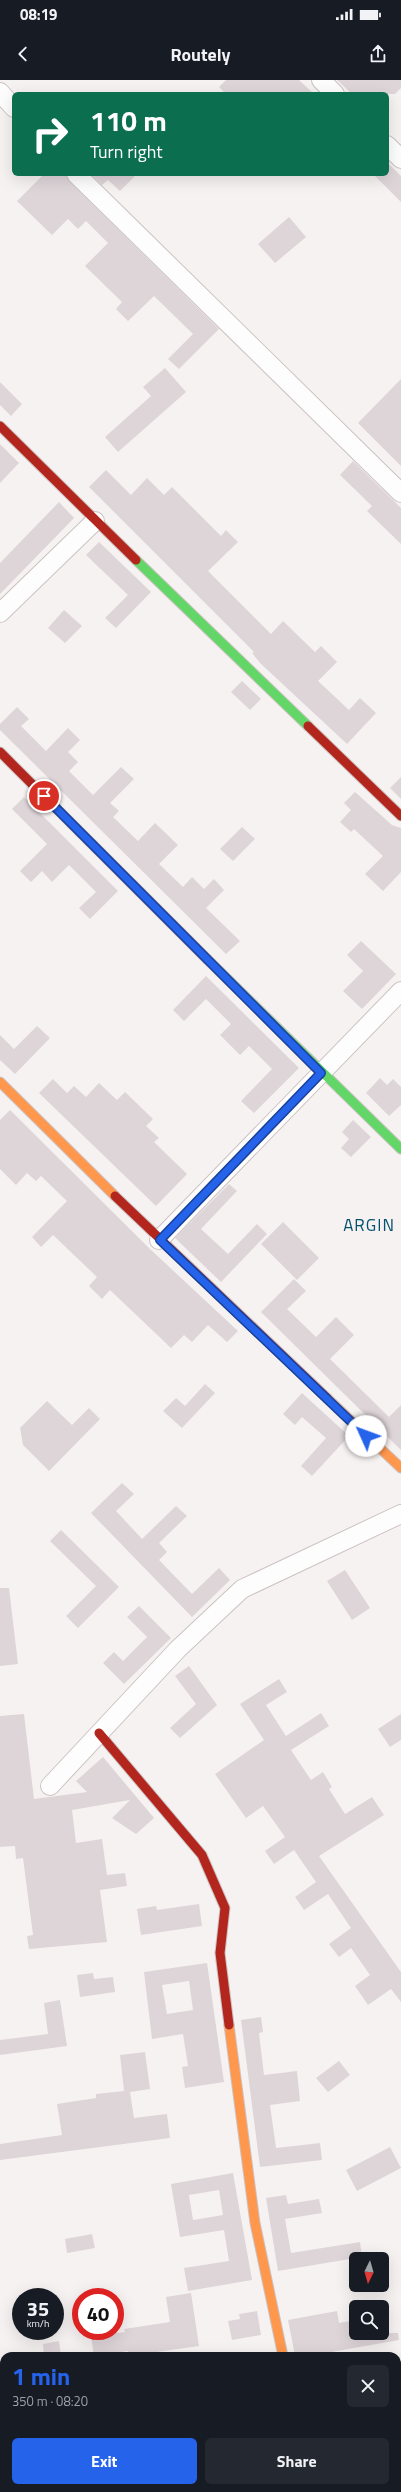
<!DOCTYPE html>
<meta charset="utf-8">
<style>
:root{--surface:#171b24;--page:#242831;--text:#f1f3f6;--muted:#9ea1a6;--accent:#2563eb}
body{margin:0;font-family:"Titillium Web",sans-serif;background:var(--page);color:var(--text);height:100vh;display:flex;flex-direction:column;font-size:15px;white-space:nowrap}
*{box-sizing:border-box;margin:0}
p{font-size:13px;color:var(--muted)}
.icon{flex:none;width:22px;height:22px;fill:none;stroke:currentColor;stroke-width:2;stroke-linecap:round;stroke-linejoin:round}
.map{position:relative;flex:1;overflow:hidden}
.side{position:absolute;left:0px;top:2272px;width:401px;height:140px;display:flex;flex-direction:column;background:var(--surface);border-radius:12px 12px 0 0;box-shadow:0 4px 16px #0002}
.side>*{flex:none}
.guide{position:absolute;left:12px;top:12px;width:377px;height:84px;border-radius:6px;box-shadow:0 4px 16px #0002;background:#0b6e4f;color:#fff;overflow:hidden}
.needle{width:26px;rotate:185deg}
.controls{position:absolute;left:349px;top:2172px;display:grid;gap:8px}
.controls a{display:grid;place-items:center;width:40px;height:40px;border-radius:6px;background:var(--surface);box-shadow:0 4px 16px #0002;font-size:20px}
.speed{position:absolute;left:12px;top:2208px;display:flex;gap:8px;font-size:20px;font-weight:700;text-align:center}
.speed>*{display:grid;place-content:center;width:52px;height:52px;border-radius:50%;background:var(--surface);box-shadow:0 4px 16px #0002;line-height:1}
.speed small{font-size:10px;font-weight:400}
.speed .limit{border:6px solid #d22;background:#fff;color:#111}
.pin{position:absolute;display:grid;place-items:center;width:34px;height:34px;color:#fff;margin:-17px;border:2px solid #fff;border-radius:50%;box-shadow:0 1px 4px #0007}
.me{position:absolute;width:44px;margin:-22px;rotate:313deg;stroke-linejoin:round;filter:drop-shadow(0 0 3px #0008)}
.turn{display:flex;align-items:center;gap:14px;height:84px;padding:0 12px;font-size:18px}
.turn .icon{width:52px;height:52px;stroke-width:2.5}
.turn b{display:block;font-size:28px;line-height:34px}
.round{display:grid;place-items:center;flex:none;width:42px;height:42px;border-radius:6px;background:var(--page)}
.headline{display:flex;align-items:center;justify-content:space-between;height:68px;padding:0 12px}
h1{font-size:24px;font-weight:700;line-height:30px;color:var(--accent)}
.action{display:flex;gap:8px;margin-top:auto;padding:8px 12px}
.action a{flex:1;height:46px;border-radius:6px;background:var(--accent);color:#fff;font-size:16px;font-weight:700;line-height:46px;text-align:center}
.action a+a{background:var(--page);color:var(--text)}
.status{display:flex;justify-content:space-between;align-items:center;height:28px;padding:0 20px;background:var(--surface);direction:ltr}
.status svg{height:11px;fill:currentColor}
header{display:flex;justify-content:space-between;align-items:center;height:52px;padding:0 12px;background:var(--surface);font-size:18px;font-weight:700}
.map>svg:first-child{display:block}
.building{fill:#ded5d9;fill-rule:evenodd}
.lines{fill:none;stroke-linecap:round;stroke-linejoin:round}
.street-casing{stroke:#ccc2c2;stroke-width:20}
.fast-casing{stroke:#ccc2c2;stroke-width:11}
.slow-casing{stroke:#ccc2c2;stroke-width:11}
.jam-casing{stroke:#ccc2c2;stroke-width:11}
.street{stroke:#fefdfd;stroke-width:18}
.fast{stroke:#63d668;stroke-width:9}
.slow{stroke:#ff974d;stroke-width:9}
.jam{stroke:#b3261e;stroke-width:9}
.route-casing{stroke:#184099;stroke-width:10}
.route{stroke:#2563eb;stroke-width:7}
.labels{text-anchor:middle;stroke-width:3;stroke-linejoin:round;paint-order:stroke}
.quarter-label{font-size:17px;letter-spacing:1px;fill:#00546d;stroke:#f9f0f1}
</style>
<div class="status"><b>08:19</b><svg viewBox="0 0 49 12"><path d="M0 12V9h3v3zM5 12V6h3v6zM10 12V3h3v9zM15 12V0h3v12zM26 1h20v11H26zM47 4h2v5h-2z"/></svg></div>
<header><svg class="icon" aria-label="back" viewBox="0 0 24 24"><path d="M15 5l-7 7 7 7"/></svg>Routely<svg class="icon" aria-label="share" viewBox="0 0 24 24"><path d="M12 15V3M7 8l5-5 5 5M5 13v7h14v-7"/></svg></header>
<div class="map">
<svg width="401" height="2412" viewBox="0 0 401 2412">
<rect width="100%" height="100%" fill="#f7f2f2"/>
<g class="building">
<polygon points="226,0 299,0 314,14 226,14 219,7"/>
<polygon points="337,0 401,0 401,8 395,14 352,14"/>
<polygon points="387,82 401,96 401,122 373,94 387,94"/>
<polygon points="44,94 66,94 69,101 219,249 179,289 168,279 193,254 154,216 128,241 116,229 122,222 85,186 108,163 86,141 78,149 68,139 52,155 17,121"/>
<polygon points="91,94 137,94 120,111 108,100 102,105"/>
<polygon points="289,137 306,157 275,183 258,164"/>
<polygon points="165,288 186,312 118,372 105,357 151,316 143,307"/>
<polygon points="401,299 401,386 358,343"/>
<polygon points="0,302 22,324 11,336 0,325"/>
<polygon points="0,364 19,383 0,403"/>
<polygon points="353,381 401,428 401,464 367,431 372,426 340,395"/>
<polygon points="106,390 131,415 147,398 164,415 172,407 221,456 226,450 238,462 208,491 271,554 283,541 315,572 321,566 337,582 318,601 349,630 360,618 376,633 347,664 260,583 252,573 254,572 89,407"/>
<polygon points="59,422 74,438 0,514 0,483"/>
<polygon points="99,462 151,512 116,548 105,538 128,515 86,475"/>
<polygon points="64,530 82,546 65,563 48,548"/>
<polygon points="242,601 261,619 250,630 231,612"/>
<polygon points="17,627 29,639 21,646 46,671 68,648 80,660 68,672 78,682 69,691 93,715 121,687 134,699 110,723 119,731 113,737 138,761 155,743 178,765 159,784 183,807 192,797 204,809 214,799 224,810 206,828 240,861 226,874 0,650 0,644"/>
<polygon points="401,697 401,719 390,708"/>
<polygon points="355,712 392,745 401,748 401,792 383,811 365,794 383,776 354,749 351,752 340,742 351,730 344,723"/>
<polygon points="24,717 118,811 90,839 79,828 96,812 69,785 52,802 42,791 31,802 20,791 47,764 12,729"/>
<polygon points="242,747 255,759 233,781 220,769"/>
<polygon points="361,861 396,894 362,929 343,911 363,891 347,875"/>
<polygon points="206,896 299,988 254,1033 241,1021 272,989 249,966 240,975 220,955 231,944 206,919 184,941 173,930"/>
<polygon points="37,946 50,958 15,994 0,980 0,955 14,969"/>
<polygon points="380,998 387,1005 393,999 401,1007 401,1025 389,1036 366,1013"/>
<polygon points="53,999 67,1013 74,1006 86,1017 99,1003 117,1020 125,1012 153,1039 146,1046 159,1058 154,1062 187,1094 156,1126 39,1013"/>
<polygon points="10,1030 150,1169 238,1251 227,1262 208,1245 192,1262 184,1255 171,1268 110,1210 102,1219 89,1206 97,1197 53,1155 41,1167 32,1157 67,1121 41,1096 36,1101 27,1093 16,1105 0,1089 0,1040"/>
<polygon points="353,1040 371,1057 351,1077 341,1068 349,1059 342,1052"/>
<polygon points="229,1104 237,1111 201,1149 228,1174 257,1144 267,1154 221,1202 175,1158"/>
<polygon points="283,1142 319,1178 297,1200 261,1164"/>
<polygon points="294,1199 306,1211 287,1229 316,1257 336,1237 354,1255 330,1279 389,1337 401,1325 401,1370 261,1232"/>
<polygon points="205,1304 215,1313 182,1348 163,1331 176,1318 185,1326"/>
<polygon points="302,1313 349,1356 312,1396 301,1386 326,1358 302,1337 295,1345 283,1334"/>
<polygon points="47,1321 72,1345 89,1328 100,1339 49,1391 23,1365 20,1348"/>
<polygon points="122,1403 134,1414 116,1431 142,1459 176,1426 187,1436 159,1463 167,1472 159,1480 192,1514 219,1488 230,1500 192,1537 91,1433"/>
<polygon points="61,1450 119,1507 78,1548 66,1536 96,1506 50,1461"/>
<polygon points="345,1490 370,1528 352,1540 327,1501"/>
<polygon points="0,1508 9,1508 18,1584 0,1586"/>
<polygon points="139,1526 171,1558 124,1604 103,1583 114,1572 123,1581 147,1557 127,1537"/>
<polygon points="189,1586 217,1625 180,1658 170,1648 196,1624 175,1596"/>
<polygon points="279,1599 287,1612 266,1625 286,1656 321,1633 329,1646 291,1670 311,1700 323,1692 332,1707 329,1709 345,1734 372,1717 384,1735 319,1776 401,1892 401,1922 391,1909 368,1925 355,1906 370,1895 351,1868 339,1877 329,1864 351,1848 328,1814 304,1830 295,1817 316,1802 294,1770 274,1784 265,1771 285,1757 263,1726 246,1738 215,1694 264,1660 240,1624"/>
<polygon points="24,1634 34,1719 87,1712 76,1701 103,1677 154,1738 136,1754 112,1738 130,1720 72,1730 76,1763 102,1759 107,1795 125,1793 127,1806 100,1810 107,1862 29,1869 27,1856 33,1855 23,1778 16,1779 15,1766 0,1767 0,1636"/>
<polygon points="401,1634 401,1660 390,1667 378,1649"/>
<polygon points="199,1824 202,1846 141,1855 137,1829 156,1826 157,1830"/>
<path d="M207,1883L224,2002L185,2008L182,1987L188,1986L183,1954L152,1959L144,1892ZM189,1901L193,1930L167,1934L162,1905Z"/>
<polygon points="93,1893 94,1899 113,1897 115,1912 80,1917 77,1895"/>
<polygon points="60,1920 67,1966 0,1975 0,1960 48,1954 44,1923"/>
<polygon points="261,1937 263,1952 259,1953 264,1995 297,1991 300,2021 270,2025 276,2068 320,2063 322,2080 260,2087 241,1940"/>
<polygon points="145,1972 150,2009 130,2012 134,2038 167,2034 170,2058 0,2080 0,2064 62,2055 57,2024 96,2018 96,2014 124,2011 120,1975"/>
<polygon points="339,1981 350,1995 328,2012 316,1998"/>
<polygon points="390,2067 401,2088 357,2111 346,2090"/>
<path d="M233,2093L252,2200L188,2211L184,2188L229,2181L224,2150L180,2157L171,2104ZM219,2110L223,2135L193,2140L189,2115Z"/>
<polygon points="286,2115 288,2124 319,2119 322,2133 285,2139 291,2173 360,2162 362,2177 278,2191 266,2118"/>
<polygon points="92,2154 95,2168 67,2173 65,2159"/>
<polygon points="191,2213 199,2266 128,2276 128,2271 94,2276 91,2257 125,2252 124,2249 170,2242 166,2217"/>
<polygon points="257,2231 261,2255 232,2260 228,2241 240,2239 239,2234"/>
<polygon points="337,2231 339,2243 356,2240 356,2253 398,2253 399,2260 309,2276 295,2276 288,2240"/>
<polygon points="59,2261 61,2276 44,2276 43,2264"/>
</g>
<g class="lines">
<g class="street-casing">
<g id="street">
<polyline points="321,0 335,14"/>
<polyline points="0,12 14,28"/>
<polyline points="387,65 401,79"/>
<polyline points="76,94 401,413"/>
<polyline points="0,533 95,441"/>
<polyline points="159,1160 401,911"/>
<polyline points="50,1706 178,1569 242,1509 401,1434"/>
<polyline points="311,2408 312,2412"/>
<polyline points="397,2412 401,2407"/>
</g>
</g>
<g class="fast-casing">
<g id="fast">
<polyline points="136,480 308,646"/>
<polyline points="207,879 401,1069"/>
</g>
</g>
<g class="slow-casing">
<g id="slow">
<polyline points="0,1002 115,1116"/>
<polyline points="327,1318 401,1388"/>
<polyline points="229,1945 255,2143 283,2276"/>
</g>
</g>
<g class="jam-casing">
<g id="jam">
<polyline points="0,346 136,480"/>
<polyline points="308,646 401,736"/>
<polyline points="0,672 207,879"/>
<polyline points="115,1116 327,1318"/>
<polyline points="99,1653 202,1775 225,1828 220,1873 229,1945"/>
</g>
</g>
<use href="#street" class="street"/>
<use href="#fast" class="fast"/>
<use href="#slow" class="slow"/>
<use href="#jam" class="jam"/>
</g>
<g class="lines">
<g class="route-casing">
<polyline id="route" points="44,716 321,993 160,1160 366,1356"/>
</g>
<use href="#route" class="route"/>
</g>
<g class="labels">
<g class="quarter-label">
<text x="369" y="1151">ARGIN</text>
</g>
</g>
</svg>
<div class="controls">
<a><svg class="needle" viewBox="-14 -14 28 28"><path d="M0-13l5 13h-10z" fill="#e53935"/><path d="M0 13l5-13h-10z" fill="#9ea1a6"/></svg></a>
<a><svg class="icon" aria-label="search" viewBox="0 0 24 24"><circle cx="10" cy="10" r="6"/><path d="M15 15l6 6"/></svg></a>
</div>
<div class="speed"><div>35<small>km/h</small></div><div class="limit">40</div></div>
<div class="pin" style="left:44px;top:716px;background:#d93025"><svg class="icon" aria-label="arrive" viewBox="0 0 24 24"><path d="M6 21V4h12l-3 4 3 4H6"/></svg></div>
<svg class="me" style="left:366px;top:1356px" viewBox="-20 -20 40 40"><circle r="19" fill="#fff"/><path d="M0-13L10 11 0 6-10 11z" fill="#2563eb"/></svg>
<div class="guide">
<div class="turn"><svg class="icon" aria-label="right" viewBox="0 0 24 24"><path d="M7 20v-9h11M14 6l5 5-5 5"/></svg><div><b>110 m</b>Turn right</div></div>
</div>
<section class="side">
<div class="headline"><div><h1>1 min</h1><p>350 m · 08:20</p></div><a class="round"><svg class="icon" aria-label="close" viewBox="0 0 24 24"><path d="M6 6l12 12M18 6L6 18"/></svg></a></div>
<div class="action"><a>Exit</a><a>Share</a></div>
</section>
</div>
